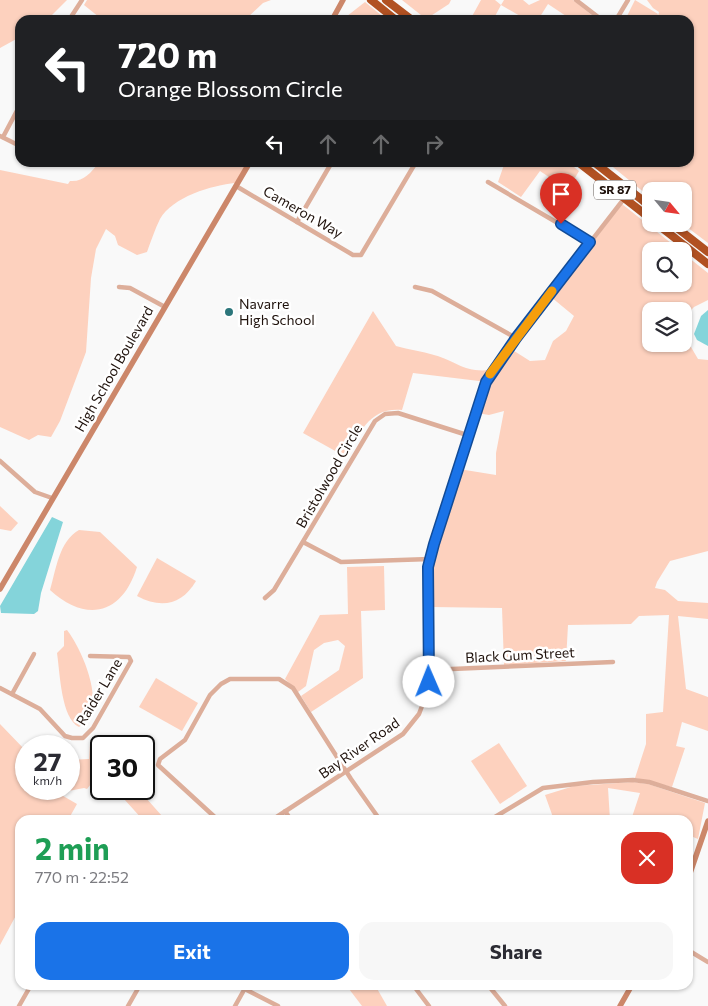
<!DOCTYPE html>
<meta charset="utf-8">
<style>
:root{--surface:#fff;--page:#f7f7f7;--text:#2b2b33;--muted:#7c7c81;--accent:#1a73e8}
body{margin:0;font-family:Commissioner,sans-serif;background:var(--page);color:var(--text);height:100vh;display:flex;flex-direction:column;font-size:19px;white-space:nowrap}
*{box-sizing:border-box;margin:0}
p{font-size:16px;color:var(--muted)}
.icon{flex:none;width:28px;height:28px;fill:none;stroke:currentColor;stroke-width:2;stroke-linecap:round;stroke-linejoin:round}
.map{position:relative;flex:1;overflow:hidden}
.drawer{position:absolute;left:15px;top:815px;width:678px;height:175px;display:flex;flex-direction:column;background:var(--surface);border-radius:15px;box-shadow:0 1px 4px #0004}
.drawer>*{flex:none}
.hud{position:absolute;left:15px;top:15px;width:679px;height:152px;border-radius:15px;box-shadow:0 1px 4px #0004;background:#202124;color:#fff;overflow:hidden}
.needle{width:32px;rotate:119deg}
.controls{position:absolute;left:642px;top:182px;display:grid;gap:10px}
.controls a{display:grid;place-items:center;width:50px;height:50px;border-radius:10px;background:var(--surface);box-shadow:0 1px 4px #0004;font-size:25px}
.speed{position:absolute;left:15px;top:735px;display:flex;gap:10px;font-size:25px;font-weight:700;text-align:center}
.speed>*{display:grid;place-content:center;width:65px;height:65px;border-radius:50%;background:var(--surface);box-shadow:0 1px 4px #0004;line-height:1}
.speed small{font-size:12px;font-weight:400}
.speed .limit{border:2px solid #111;border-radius:8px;background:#fff;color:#111}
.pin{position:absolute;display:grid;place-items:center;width:42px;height:42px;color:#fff;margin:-51px -21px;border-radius:50% 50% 50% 0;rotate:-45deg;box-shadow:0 0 5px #0007}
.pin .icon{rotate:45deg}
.me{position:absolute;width:55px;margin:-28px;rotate:359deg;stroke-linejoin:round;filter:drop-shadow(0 0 4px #0008)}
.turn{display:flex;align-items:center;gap:18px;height:105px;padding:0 20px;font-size:22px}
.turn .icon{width:65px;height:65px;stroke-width:2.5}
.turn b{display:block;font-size:35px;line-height:42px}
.lanes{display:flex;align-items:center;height:48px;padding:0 20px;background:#0003;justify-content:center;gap:25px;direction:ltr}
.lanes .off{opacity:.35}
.round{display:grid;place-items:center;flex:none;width:52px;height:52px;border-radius:15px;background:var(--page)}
.headline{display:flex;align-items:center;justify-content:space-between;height:85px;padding:0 20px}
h1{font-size:30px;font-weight:700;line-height:38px;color:#1e9e55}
.primary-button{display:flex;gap:10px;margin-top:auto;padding:10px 20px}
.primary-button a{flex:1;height:58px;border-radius:15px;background:var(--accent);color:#fff;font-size:20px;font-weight:700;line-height:58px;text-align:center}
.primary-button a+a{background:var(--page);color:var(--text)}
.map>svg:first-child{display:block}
.green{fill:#fdd1be}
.water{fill:#84d4da}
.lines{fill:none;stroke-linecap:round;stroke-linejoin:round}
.street{stroke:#ddae9a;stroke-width:4.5}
.secondary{stroke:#cc876a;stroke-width:5.5}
.highway{stroke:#b15122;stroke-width:8}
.route-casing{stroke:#114b97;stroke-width:12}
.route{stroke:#1a73e8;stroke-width:9}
.slow{stroke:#f59e0b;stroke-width:9}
.poi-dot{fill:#2c767b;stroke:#fff;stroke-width:2}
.labels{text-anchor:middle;stroke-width:5;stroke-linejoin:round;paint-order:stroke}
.shield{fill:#fff;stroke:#635a56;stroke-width:1}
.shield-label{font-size:12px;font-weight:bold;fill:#20130d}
.street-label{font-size:14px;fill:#20130d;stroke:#fff}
.poi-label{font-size:14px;fill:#20130d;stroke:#fff;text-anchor:start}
</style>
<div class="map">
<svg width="708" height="1006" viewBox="0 0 708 1006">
<rect width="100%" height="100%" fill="#f9f9f9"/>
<g class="green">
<polygon points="0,0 67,0 47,20 20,20 20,37 0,48"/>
<polygon points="87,0 271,0 263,3 245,20 98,20 99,17 84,5"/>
<polygon points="402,0 451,0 449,4 426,19"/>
<polygon points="481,0 495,0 501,5 504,0 523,0 529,5 540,0 573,0 598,20 572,20 548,4 538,20 527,20 501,5 493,20 470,20"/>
<polygon points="635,0 658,14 655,20 625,20"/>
<polygon points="647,0 708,0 708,243 683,224 684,191 651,191 651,198 608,163 689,162 689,20 657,20 659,12 653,8"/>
<polygon points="365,2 387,20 342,20"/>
<polygon points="505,162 569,163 579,171 568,190 540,171 521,197 498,182"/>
<path d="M99,163H247L235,183C213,185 172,197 160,219C155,229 151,241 147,252L137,255L118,245L115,236L106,229L96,249L91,278L86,352L60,421L51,437L38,435L29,440L0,427V170L68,184L70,181C84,182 90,173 99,163Z"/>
<polygon points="622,204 681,251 651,251 651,284 684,284 684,254 708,273 708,300 694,307 684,317 684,311 651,311 651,344 684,344 684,335 698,359 708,360 708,551 670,561 657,582 655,588 665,590 678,601 708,603 708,619 678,616 686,689 708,697 708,731 682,722 676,746 685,748 672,787 635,778 646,744 646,714 663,712 669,615 639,616 631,624 568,625 566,661 504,665 502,608 432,607 431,568 459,469 496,475 496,453 504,411 489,415 477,413 488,383 511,349 530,361 545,360 553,341 566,331 574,316 551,297"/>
<path d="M373,311L396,346C409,350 422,351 434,355C457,361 463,373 491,370L480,389L482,382L479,381L413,373L402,410C370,407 360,432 346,457L303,433Z"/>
<polygon points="0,506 18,523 11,531 0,529"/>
<path d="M79,530L100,532L137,567C122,615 86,623 50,590C56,570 59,541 79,530Z"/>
<path d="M157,558L196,581C182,605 161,609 137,596Z"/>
<polygon points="384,566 385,610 361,611 363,678 311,712 301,696 339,670 345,646 338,640 324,643 314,650 306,686 298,692 285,679 320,615 348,614 347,567"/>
<path d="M67,630C82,649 110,711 79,727C61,718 60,673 57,653L64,646V631Z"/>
<polygon points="156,678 198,703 182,731 139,707"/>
<polygon points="0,724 26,751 26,789 69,789 69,760 89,759 90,744 118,743 123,746 101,746 101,783 91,784 87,789 84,788 58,793 77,804 68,820 20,820 20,908 0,945"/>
<polygon points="499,743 527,786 500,804 471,761"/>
<polygon points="633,782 648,784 705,803 698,839 688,835 688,820 631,820 640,793 608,788 610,820 554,820 545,795 574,786"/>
<polygon points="115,789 138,789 162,816 169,820 143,820"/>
<polygon points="346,985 375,985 387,1006 362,1006"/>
</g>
<g class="water">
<polygon points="708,310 708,346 697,340 694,334 701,316"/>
<polygon points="52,517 63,522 41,593 38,611 34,614 1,613 0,606"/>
</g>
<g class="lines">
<g class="street">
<polyline points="576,0 602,20"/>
<polyline points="69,20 82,0"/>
<polyline points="616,20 628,0"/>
<polyline points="0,136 20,146"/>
<polyline points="3,137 20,105"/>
<polyline points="488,182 590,242"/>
<polyline points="236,186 353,255 361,255 416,162"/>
<polyline points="297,222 332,162"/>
<polyline points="119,287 130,288 165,307"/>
<polyline points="415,287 432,291 516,338"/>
<polyline points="0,461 35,492 52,498"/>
<polyline points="303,542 341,562 430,559"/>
<polyline points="265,598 274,590 375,421 385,414 398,413 467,435"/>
<polyline points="429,670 613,662"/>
<polyline points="0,688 40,709 65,736 72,738 83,738 93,728 131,661 129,657 90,656"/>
<polyline points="12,694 34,654"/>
<polyline points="285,811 291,820"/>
<polyline points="218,820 158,765 160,759 185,740 210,695 221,684 230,679 279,679 293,688 351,779 380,820"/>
<polyline points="272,820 403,734 419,714 427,693 429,682 429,567 481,392 491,374 516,338 630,191"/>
<polyline points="490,820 543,788 593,782 633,780 649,782 708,801"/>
<polyline points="688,950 708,962"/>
<polyline points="237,985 278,1006"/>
<polyline points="413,985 429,1006"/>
<polyline points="488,985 505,1006"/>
<polyline points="19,1006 31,985"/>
<polyline points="128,1006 140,985"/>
<polyline points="235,1006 244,990"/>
</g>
<g class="secondary">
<polyline points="332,20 343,0"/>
<polyline points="0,589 250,162"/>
<polyline points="688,879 708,821"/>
<polyline points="620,1006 632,985"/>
</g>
<g class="highway">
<polyline points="371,0 396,20"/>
<polyline points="386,0 412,20"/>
<polyline points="578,162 651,219"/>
<polyline points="594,162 651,207"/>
<polyline points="657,224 708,264"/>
<polyline points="672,224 708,252"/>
</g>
</g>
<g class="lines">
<g class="route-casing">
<polyline id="route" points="429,682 428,567 434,544 486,382 516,338 590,242 561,224"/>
</g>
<use href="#route" class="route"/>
<polyline class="slow" points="490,374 552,291"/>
</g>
<circle class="poi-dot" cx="229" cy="312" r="5"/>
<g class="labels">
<rect class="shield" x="594" y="180.5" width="42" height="19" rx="4"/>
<g class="shield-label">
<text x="615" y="194">SR 87</text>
</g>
<g class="street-label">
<text transform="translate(303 212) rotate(30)" y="5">Cameron Way</text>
<text transform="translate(114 369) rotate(-60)" y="5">High School Boulevard</text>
<text transform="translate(329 476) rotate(-60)" y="5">Bristolwood Circle</text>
<text transform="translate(520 655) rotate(-3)" y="5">Black Gum Street</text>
<text transform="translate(99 692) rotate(-59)" y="5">Raider Lane</text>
<text transform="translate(359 748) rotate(-35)" y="5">Bay River Road</text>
</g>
<g class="poi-label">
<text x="239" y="309">Navarre<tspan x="239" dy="16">High School</tspan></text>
</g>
</g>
</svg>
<div class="controls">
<a><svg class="needle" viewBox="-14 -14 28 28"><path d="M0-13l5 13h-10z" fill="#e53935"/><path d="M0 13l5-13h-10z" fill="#7c7c81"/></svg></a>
<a><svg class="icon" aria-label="search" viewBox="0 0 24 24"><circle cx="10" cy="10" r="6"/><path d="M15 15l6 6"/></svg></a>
<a><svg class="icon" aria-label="layers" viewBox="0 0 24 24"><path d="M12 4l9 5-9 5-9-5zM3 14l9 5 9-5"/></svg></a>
</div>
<div class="speed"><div>27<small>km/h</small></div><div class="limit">30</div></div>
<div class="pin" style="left:561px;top:224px;background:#d93025"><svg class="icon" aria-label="arrive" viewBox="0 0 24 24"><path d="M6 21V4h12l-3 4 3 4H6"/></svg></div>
<svg class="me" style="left:429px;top:682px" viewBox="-20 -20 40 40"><circle r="19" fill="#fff"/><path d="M0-13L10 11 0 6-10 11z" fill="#1a73e8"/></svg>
<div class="hud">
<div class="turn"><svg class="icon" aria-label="left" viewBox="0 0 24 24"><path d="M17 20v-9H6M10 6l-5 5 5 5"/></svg><div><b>720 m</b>Orange Blossom Circle</div></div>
<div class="lanes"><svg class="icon" aria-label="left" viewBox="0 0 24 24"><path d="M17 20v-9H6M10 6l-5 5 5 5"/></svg><svg class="icon off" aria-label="ahead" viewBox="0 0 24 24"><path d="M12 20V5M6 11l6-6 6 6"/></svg><svg class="icon off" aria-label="ahead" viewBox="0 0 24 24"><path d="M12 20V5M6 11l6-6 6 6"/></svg><svg class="icon off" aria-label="right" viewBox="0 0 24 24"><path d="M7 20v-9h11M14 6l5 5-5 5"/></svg></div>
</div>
<section class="drawer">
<div class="headline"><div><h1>2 min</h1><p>770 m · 22:52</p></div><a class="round" style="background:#d93025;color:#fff"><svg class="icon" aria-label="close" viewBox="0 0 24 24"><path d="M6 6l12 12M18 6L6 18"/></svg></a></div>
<div class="primary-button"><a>Exit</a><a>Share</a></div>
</section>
</div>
